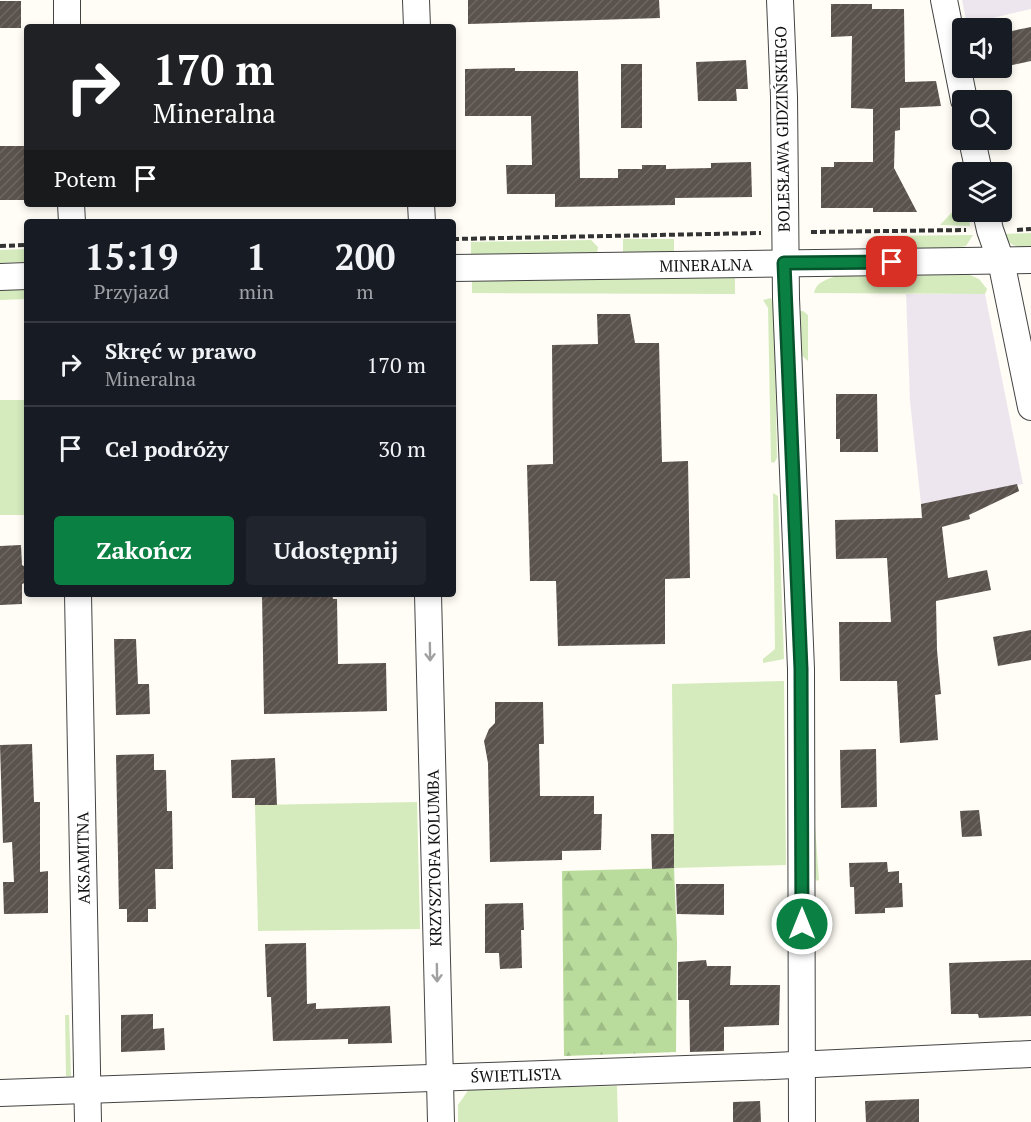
<!DOCTYPE html>
<html lang="pl">
<meta charset="utf-8">
<style>
:root{--surface:#171b24;--page:#20242c;--text:#f1f3f6;--muted:#9ea1a6;--line:#363941;--accent:#0b8043}
body{margin:0;font-family:"PT Serif",serif;background:var(--page);color:var(--text);height:100vh;display:flex;flex-direction:column;font-size:22px;white-space:nowrap}
*{box-sizing:border-box;margin:0}
p{font-size:20px;color:var(--muted)}
.icon{flex:none;width:33px;height:33px;fill:none;stroke:currentColor;stroke-width:2;stroke-linecap:round;stroke-linejoin:round}
.map{position:relative;flex:1;overflow:hidden}
.sheet{position:absolute;left:24px;top:219px;width:432px;height:378px;display:flex;flex-direction:column;background:var(--surface);border-radius:6px;box-shadow:0 3px 9px #0003}
.sheet>*{flex:none}
.hud{position:absolute;left:24px;top:24px;width:432px;height:183px;border-radius:6px;box-shadow:0 3px 9px #0003;background:#202124;color:#fff;overflow:hidden}
.fabs{position:absolute;left:952px;top:18px;display:grid;gap:12px}
.fabs a{display:grid;place-items:center;width:60px;height:60px;border-radius:6px;background:var(--surface);box-shadow:0 3px 9px #0003;font-size:30px}
.pin{position:absolute;display:grid;place-items:center;width:51px;height:51px;color:#fff;margin:-26px;border-radius:12px;box-shadow:0 3px 9px #0006}
.me{position:absolute;width:66px;margin:-33px;rotate:0deg;stroke-linejoin:round;filter:drop-shadow(0 0 4px #0008)}
.turn{display:flex;align-items:center;gap:21px;height:126px;padding:0 30px;font-size:27px}
.turn .icon{width:78px;height:78px;stroke-width:2.5}
.turn b{display:block;font-size:42px;line-height:51px}
.then{display:flex;align-items:center;height:57px;padding:0 30px;background:#0003;gap:12px;font-size:22px}
.eta{display:flex;justify-content:space-evenly;align-items:center;height:102px;text-align:center}
.eta b{font-size:36px;font-weight:600;line-height:42px}
.primary-button{display:flex;gap:12px;margin-top:auto;padding:12px 30px}
.primary-button a{flex:1;height:69px;border-radius:6px;background:var(--accent);color:#fff;font-size:24px;font-weight:600;line-height:69px;text-align:center}
.primary-button a+a{background:var(--page);color:var(--text)}
ul{padding:0;list-style:none}
li{display:flex;align-items:center;gap:18px;height:84px;padding:0 30px;border-top:2px solid var(--line)}
li div{flex:1}
li b{display:block;font-size:22px}
li em{font-style:normal}
.map>svg:first-child{display:block}
.industrial{fill:#eee6ef}
.green{fill:#d5ebbd}
.forest{fill:url(#forest-firs)}
.building{fill:url(#building-hatch)}
.lines{fill:none;stroke-linecap:round;stroke-linejoin:round}
.minor-casing{stroke:#444;stroke-width:28}
.path{stroke:#333;stroke-width:4;stroke-dasharray:6 3;stroke-linecap:butt}
.minor{stroke:#fff;stroke-width:26}
.oneway{stroke:#a0a0a0}
.route-casing{stroke:#07532c;stroke-width:15}
.route{stroke:#0b8043;stroke-width:10}
.labels{text-anchor:middle;stroke-width:6;stroke-linejoin:round;paint-order:stroke}
.street-label{font-size:16px;fill:#111;stroke:#fff}
</style>
<div class="map">
<svg width="1031" height="1122" viewBox="0 0 1031 1122">
<defs>
<pattern id="forest-firs" width="22" height="20" patternUnits="userSpaceOnUse" patternTransform="scale(1.5)"><rect width="22" height="20" fill="#b9dc9c"/><path d="M5 1l3.5 6h-7zM16 11l3.5 6h-7z" fill="#9ebc85"/></pattern>
<pattern id="building-hatch" width="6" height="6" patternUnits="userSpaceOnUse" patternTransform="scale(1.5)"><rect width="6" height="6" fill="#5a524d"/><path d="M-1 1l2-2M0 6l6-6M5 7l2-2" fill="none" stroke="#6d6662"/></pattern>
</defs>
<rect width="100%" height="100%" fill="#fffdf5"/>
<g class="industrial">
<polygon points="962,0 1031,0 1031,9 967,24"/>
<polygon points="906,294 985,294 1023,484 921,504 910,401"/>
</g>
<g class="green">
<polygon points="963,203 963,212 968,212 970,226 940,225 959,205"/>
<path d="M1031,233V248C1018,248 1009,246 1002,234Z"/>
<polygon points="973,235 966,246 957,248 876,250 873,249 873,236"/>
<rect x="623" y="239" width="51" height="13"/>
<polygon points="591,240 598,247 597,253 471,256 471,242"/>
<polygon points="27,249 27,262 0,263 0,250"/>
<path d="M970,275L979,279L987,289L985,294L814,293C816,282 826,280 836,276Z"/>
<polygon points="735,278 735,294 472,293 472,279"/>
<polygon points="0,290 27,290 27,299 0,300"/>
<polygon points="771,298 774,308 777,458 774,463 771,462 768,308 763,300"/>
<polygon points="798,311 803,311 808,315 808,361 798,352"/>
<rect x="0" y="400" width="27" height="115"/>
<polygon points="773,493 778,496 784,659 763,663 763,659 775,649"/>
<polygon points="784,681 786,865 674,868 672,684"/>
<polygon points="417,802 420,929 258,931 255,805"/>
<polygon points="815,825 819,880 817,881 814,877 814,830"/>
<polygon points="65,1015 69,1015 71,1076 66,1076"/>
<polygon points="617,1086 618,1122 458,1122 458,1105 469,1089"/>
</g>
<polygon class="forest" points="674,868 677,942 676,1052 564,1056 562,871"/>
<g class="building">
<polygon points="468,0 659,0 660,18 468,24"/>
<rect x="0" y="1" width="21" height="27"/>
<polygon points="831,4 872,4 872,9 904,9 905,82 936,81 941,106 900,108 900,130 895,131 894,168 917,212 873,212 873,208 821,208 821,167 834,167 834,162 873,162 873,109 851,108 852,36 831,37"/>
<polygon points="1031,27 1031,61 1008,66 1002,33"/>
<polygon points="746,60 748,89 736,89 737,101 698,101 696,62"/>
<rect x="621" y="64" width="21" height="64"/>
<polygon points="515,68 515,71 578,71 580,178 618,178 618,169 642,169 642,165 666,165 666,169 711,168 711,163 751,162 752,197 675,198 675,205 555,207 555,194 507,194 506,165 532,165 531,116 465,116 465,69"/>
<polygon points="0,146 26,146 27,200 0,200"/>
<polygon points="597,314 630,314 635,343 659,343 662,462 688,461 690,578 665,579 665,644 558,646 556,581 530,581 527,465 553,464 552,345 598,344"/>
<polygon points="836,394 877,394 878,452 840,452 840,439 836,439"/>
<polygon points="1017,484 1019,491 969,515 970,519 942,527 948,578 987,570 991,590 936,601 937,650 941,694 935,695 938,740 900,743 897,681 840,681 839,622 891,622 887,558 836,559 835,520 922,518 921,504"/>
<polygon points="21,545 22,565 27,568 27,582 22,584 22,604 0,605 0,546"/>
<polygon points="262,594 332,594 333,599 337,599 338,664 386,663 387,711 264,714"/>
<polygon points="1031,630 1031,660 998,666 993,637"/>
<polygon points="114,639 136,639 138,684 149,684 150,714 116,715"/>
<polygon points="495,702 543,702 544,744 539,744 540,796 594,796 594,814 602,814 601,850 562,851 562,860 490,862 488,763 484,741 489,729 495,723"/>
<polygon points="32,744 34,802 40,802 40,872 48,871 48,913 4,914 3,882 14,882 12,842 3,843 0,745"/>
<polygon points="876,749 877,807 841,808 840,750"/>
<polygon points="154,754 154,770 166,770 167,811 172,811 173,869 155,869 156,909 148,909 148,922 127,922 127,909 119,909 116,755"/>
<polygon points="275,758 277,805 255,805 255,798 232,798 231,760"/>
<polygon points="979,810 982,836 962,837 960,811"/>
<polygon points="651,834 674,834 674,868 652,869"/>
<polygon points="887,862 888,872 899,871 899,883 902,883 903,907 885,908 885,913 855,914 854,887 850,887 849,863"/>
<polygon points="676,884 724,884 724,915 677,914"/>
<polygon points="523,903 524,930 521,930 522,968 500,969 499,953 485,953 485,904"/>
<polygon points="306,943 307,1004 316,1003 316,1009 390,1006 392,1043 348,1044 348,1039 273,1041 271,997 267,997 265,944"/>
<polygon points="706,960 707,966 731,966 730,985 780,985 779,1025 724,1027 724,1051 690,1052 689,1000 678,1000 678,962"/>
<polygon points="1031,960 1031,1016 979,1018 978,1014 951,1014 949,963"/>
<polygon points="153,1014 153,1029 164,1028 165,1050 121,1052 121,1015"/>
<polygon points="919,1099 919,1122 866,1122 865,1101"/>
<polygon points="760,1101 761,1122 733,1122 733,1102"/>
</g>
<g class="lines">
<g class="minor-casing">
<g id="minor">
<polyline points="67,0 67,27"/>
<polyline points="416,0 417,27"/>
<polyline points="780,0 784,97 786,298 801,669 802,1122"/>
<polyline points="944,0 964,100"/>
<polyline points="972,140 979,172"/>
<polyline points="71,204 72,222"/>
<polyline points="421,204 422,222"/>
<polyline points="986,212 990,230 1001,261 1031,407"/>
<polyline points="453,268 1031,260"/>
<polyline points="0,277 27,276"/>
<polyline points="78,594 88,1122"/>
<polyline points="428,594 441,1122"/>
<polyline points="0,1093 773,1066 1031,1054"/>
</g>
</g>
<g class="path">
<polyline points="1017,230 1031,229"/>
<polyline points="811,232 966,230"/>
<polyline points="453,239 761,233"/>
<polyline points="0,246 27,245"/>
</g>
<use href="#minor" class="minor"/>
</g>
<defs><path id="oneway-shaft" d="M-6 0H5M1.5-3L5.5 0L1.5 3" fill="none" stroke-width="1.6" stroke-linecap="round" stroke-linejoin="round" transform="scale(1.5)"/></defs>
<g class="oneway">
<use href="#oneway-shaft" transform="translate(430 652) rotate(89)"/>
<use href="#oneway-shaft" transform="translate(437 973) rotate(89)"/>
</g>
<g class="lines">
<g class="route-casing">
<polyline id="route" points="802,924 801,669 784,263 892,262"/>
</g>
<use href="#route" class="route"/>
</g>
<g class="labels">
<g class="street-label">
<text transform="translate(782 129) rotate(-91)" y="6">BOLESŁAWA GIDZIŃSKIEGO</text>
<text transform="translate(706 265) rotate(-1)" y="6">MINERALNA</text>
<text transform="translate(83 858) rotate(-91)" y="6">AKSAMITNA</text>
<text transform="translate(434 858) rotate(-91)" y="6">KRZYSZTOFA KOLUMBA</text>
<text transform="translate(516 1075) rotate(-2)" y="6">ŚWIETLISTA</text>
</g>
</g>
</svg>
<div class="fabs">
<a><svg class="icon" aria-label="sound" viewBox="0 0 24 24"><path d="M4 9h4l5-4v14l-5-4H4zM17 9q2 3 0 6"/></svg></a>
<a><svg class="icon" aria-label="search" viewBox="0 0 24 24"><circle cx="10" cy="10" r="6"/><path d="M15 15l6 6"/></svg></a>
<a><svg class="icon" aria-label="layers" viewBox="0 0 24 24"><path d="M12 4l9 5-9 5-9-5zM3 14l9 5 9-5"/></svg></a>
</div>
<div class="pin" style="left:892px;top:262px;background:#d93025"><svg class="icon" aria-label="arrive" viewBox="0 0 24 24"><path d="M6 21V4h12l-3 4 3 4H6"/></svg></div>
<svg class="me" style="left:802px;top:924px" viewBox="-20 -20 40 40"><circle r="17" fill="#0b8043" stroke="#fff" stroke-width="3"/><path d="M0-11L8 9 0 5-8 9z" fill="#fff"/></svg>
<div class="hud">
<div class="turn"><svg class="icon" aria-label="right" viewBox="0 0 24 24"><path d="M7 20v-9h11M14 6l5 5-5 5"/></svg><div><b>170 m</b>Mineralna</div></div>
<div class="then">Potem<svg class="icon" aria-label="arrive" viewBox="0 0 24 24"><path d="M6 21V4h12l-3 4 3 4H6"/></svg></div>
</div>
<section class="sheet">
<div class="eta">
<div><b>15:19</b><p>Przyjazd</p></div>
<div><b>1</b><p>min</p></div>
<div><b>200</b><p>m</p></div>
</div>
<ul>
<li><svg class="icon" aria-label="right" viewBox="0 0 24 24"><path d="M7 20v-9h11M14 6l5 5-5 5"/></svg><div><b>Skręć w prawo</b><p>Mineralna</p></div><em>170 m</em></li>
<li><svg class="icon" aria-label="arrive" viewBox="0 0 24 24"><path d="M6 21V4h12l-3 4 3 4H6"/></svg><div><b>Cel podróży</b></div><em>30 m</em></li>
</ul>
<div class="primary-button"><a>Zakończ</a><a>Udostępnij</a></div>
</section>
</div>
